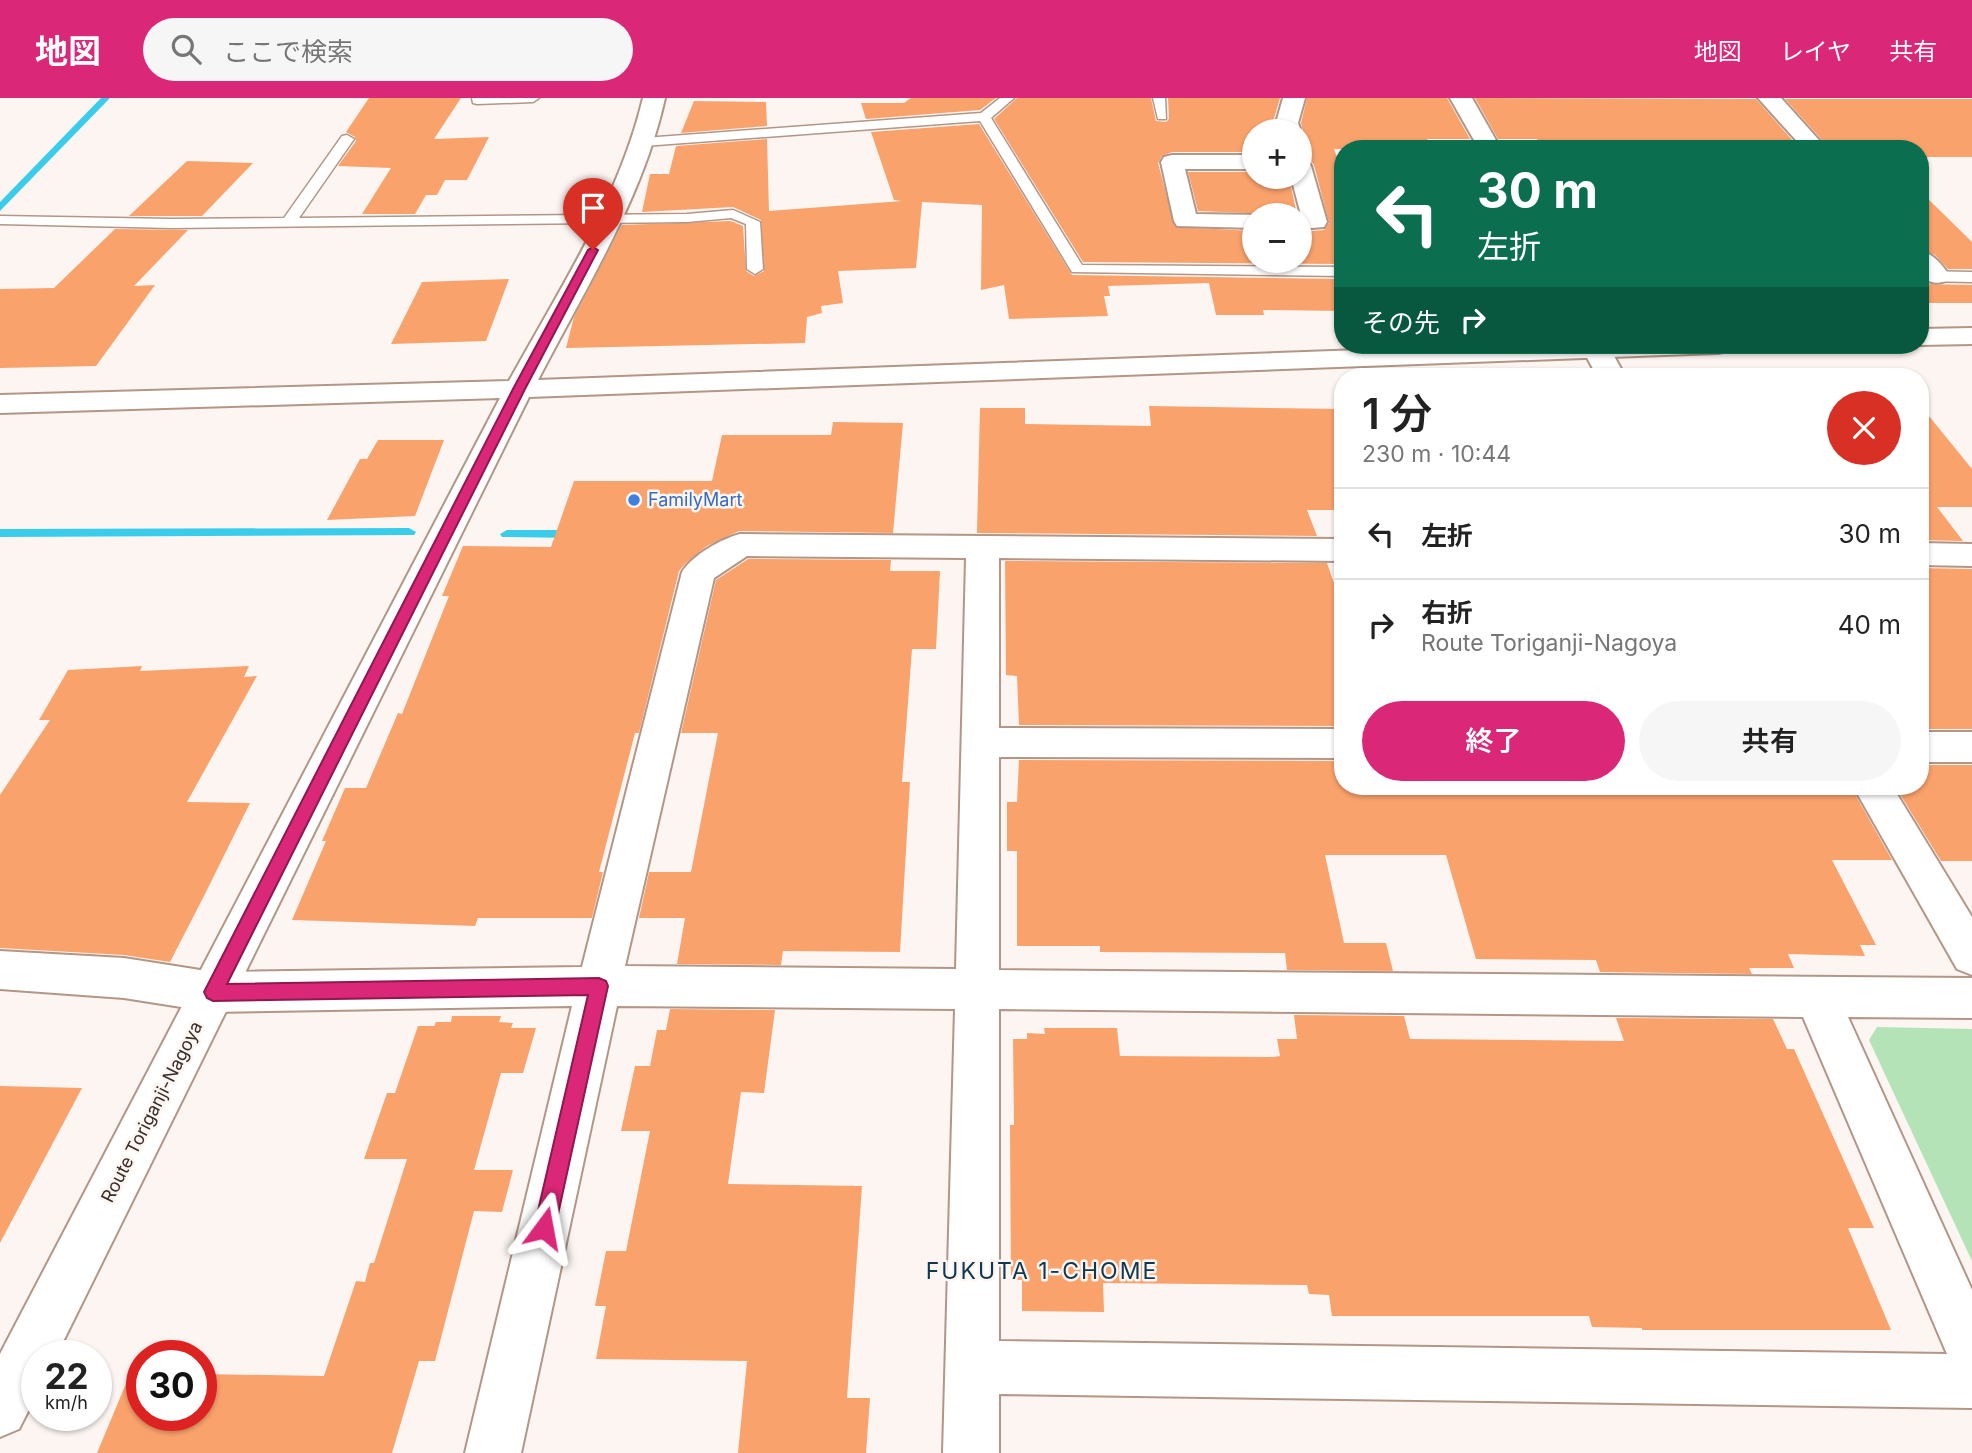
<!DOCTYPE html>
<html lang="ja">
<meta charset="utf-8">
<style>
:root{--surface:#fff;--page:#f6f6f6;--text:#222;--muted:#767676;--line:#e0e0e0;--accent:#db2777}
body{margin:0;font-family:Inter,"Noto Sans JP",sans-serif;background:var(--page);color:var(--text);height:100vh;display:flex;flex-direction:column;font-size:26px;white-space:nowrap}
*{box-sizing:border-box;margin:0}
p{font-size:23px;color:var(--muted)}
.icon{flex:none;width:38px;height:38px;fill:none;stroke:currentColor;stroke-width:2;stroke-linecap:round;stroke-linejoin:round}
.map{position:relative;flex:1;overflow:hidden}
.details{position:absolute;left:1334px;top:270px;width:595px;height:427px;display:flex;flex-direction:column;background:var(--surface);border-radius:28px;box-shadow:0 2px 5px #0004}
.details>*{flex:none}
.banner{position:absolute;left:1334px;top:42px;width:595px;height:214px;border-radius:28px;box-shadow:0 2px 5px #0004;background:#0b6e4f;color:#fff;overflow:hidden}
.fabs{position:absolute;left:1242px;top:21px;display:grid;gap:14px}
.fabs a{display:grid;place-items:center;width:70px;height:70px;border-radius:50%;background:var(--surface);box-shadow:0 2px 5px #0004;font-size:35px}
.speed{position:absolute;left:21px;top:1242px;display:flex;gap:14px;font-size:35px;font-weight:700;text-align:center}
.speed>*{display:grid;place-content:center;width:91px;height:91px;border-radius:50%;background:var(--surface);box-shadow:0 2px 5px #0004;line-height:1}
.speed small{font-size:18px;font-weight:400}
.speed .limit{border:10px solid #d22;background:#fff;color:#111}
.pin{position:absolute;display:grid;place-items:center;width:60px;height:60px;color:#fff;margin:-72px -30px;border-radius:50% 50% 50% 0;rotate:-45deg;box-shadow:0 0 7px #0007}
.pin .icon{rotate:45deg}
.me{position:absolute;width:77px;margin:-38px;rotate:13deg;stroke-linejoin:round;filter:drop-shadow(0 0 5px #0008)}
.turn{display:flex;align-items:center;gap:24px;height:147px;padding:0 28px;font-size:32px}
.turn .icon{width:91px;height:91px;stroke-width:2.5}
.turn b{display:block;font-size:49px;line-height:60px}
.then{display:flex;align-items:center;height:66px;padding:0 28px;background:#0003;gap:14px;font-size:26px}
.round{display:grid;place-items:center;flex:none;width:74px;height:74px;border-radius:37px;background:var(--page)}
.headline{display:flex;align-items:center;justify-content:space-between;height:119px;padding:0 28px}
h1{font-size:42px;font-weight:600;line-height:52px}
.action{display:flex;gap:14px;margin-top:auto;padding:14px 28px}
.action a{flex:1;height:80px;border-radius:42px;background:var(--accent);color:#fff;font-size:28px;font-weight:600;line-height:80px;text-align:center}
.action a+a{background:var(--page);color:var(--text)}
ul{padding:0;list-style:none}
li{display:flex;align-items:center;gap:21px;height:91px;padding:0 28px;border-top:2px solid var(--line)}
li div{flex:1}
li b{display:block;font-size:26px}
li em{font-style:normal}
header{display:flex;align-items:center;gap:42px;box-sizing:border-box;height:98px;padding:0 35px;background:var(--accent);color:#fff}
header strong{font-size:33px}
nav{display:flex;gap:38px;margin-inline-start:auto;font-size:24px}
.search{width:490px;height:63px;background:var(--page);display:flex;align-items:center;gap:18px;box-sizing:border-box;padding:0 24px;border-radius:38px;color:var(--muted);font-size:26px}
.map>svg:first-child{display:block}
.green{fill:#b3e3b7}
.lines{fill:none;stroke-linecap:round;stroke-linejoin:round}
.stream{fill:#3acceb;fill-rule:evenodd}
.building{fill:#faa26c}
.lane-casing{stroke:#b29686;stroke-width:3}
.street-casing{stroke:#b29686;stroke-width:4}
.secondary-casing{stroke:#b29686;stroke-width:4}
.lane{fill:#fff;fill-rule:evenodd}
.street{fill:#fff;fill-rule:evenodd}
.secondary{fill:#fff;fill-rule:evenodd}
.route{fill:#db2777;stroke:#8e194d;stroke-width:2}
.shop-dot{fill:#3f7fe0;stroke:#fcf5f2;stroke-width:2.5}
.labels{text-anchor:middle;stroke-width:5;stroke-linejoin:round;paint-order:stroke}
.shop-label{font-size:18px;fill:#366cbe;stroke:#fcf5f2;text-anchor:start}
.street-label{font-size:18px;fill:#382d26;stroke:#fcf5f2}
.near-neighbourhood-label{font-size:23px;letter-spacing:2px;fill:#10374e;stroke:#fcf5f2}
</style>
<header>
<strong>地図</strong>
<div class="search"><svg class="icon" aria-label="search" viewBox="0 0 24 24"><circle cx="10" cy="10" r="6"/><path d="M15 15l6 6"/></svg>ここで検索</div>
<nav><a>地図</a><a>レイヤ</a><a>共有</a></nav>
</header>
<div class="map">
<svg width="1972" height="1355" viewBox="0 0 1972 1355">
<rect width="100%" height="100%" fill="#fcf5f2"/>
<polygon class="green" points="1877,929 1972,931 1972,1163 1869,942"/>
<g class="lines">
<g class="stream">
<polygon points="101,0 110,0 0,113 0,104"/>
<polygon points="409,430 416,434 414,437 0,439 0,431"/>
<polygon points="507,432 575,432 582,436 575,440 502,439 500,436"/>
</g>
</g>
<g class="building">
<polygon points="369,0 461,0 434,41 489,39 467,82 445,82 437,97 426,97 415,116 362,116 391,70 338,68 356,43 355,39 346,34"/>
<polygon points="911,0 996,0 980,12 866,21 861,5 904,5"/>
<polygon points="1017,0 1151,0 1156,23 1166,24 1169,21 1168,0 1280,0 1273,24 1276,33 1255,33 1255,54 1172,54 1162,58 1158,65 1175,129 1255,133 1255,163 1300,163 1300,134 1324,132 1329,125 1314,67 1309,60 1300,59 1300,36 1303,32 1301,25 1307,0 1447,0 1470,41 1427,41 1432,51 1334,51 1342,73 1342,166 1083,164 994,21"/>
<polygon points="1475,0 1756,1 1800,51 1543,51 1537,41 1498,41"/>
<polygon points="1785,1 1972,1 1972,59 1920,59 1920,51 1830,51"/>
<polygon points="694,3 766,4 767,28 681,35"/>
<polygon points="979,26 1072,177 1342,181 1342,213 1263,212 1264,217 1216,217 1209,185 1108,188 1110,198 1104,198 1108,218 1009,221 1004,187 981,192 982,107 922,104 916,170 838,173 843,205 821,208 822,215 807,219 805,245 566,250 574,219 622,127 731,123 743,128 746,173 754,178 764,173 761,122 733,109 642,114 650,76 669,76 676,48 767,41 769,113 902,103 894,102 871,34"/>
<polygon points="187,63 253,65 202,118 129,118"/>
<polygon points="1188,74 1255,74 1255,79 1289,79 1297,117 1198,113"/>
<polygon points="1920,93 1972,144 1972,171 1948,171 1935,157 1920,151"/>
<polygon points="115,131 188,132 134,188 155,187 96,268 0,270 0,191 54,190"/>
<polygon points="509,181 486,243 391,246 422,184"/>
<polygon points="1920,186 1972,187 1972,205 1920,205"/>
<polygon points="1920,307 1972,371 1972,409 1937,409 1963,443 1920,442"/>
<polygon points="1149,308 1342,311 1342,412 1307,412 1317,438 977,435 980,310 1025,310 1025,326 1151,328"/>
<polygon points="833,324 903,325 893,435 739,433 707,448 685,466 679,473 639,635 635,635 599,774 603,774 592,820 478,820 475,828 292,822 326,743 322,743 345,690 366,690 398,615 402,616 449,498 442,498 463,448 551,449 574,383 712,383 722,337 831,337"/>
<polygon points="378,342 444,342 415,418 327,422 360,361 367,361"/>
<polygon points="748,461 891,462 890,473 940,473 936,551 912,551 902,684 910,684 900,854 783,853 781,867 677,866 685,820 639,820 649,774 691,774 718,635 681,635 716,482"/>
<polygon points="1005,463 1327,465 1342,508 1342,628 1019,627 1017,578 1006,577"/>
<polygon points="1920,470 1972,471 1972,631 1920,631"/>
<polygon points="142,568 140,573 249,568 244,579 257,578 187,704 250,705 205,796 170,864 124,857 0,850 0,697 50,622 39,622 68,572"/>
<polygon points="1019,662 1342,663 1342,688 1851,689 1892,762 1832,762 1876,847 1860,847 1865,858 1788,856 1794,870 1749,870 1752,876 1600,874 1596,862 1476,861 1446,757 1325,757 1344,845 1386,845 1393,873 1287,872 1285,855 1100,854 1100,848 1017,848 1017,753 1007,753 1007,704 1017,704"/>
<polygon points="1920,667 1972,667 1972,763 1941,763 1895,688 1920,688"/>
<polygon points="670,911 775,912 764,995 741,994 728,1086 862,1088 847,1300 870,1300 866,1355 738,1355 747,1263 596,1261 606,1208 595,1208 606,1153 626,1153 650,1033 621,1033 635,968 650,968 657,932 666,932"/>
<polygon points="1294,917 1404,918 1410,941 1624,943 1616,920 1773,921 1787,951 1794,951 1874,1130 1848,1130 1891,1232 1642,1232 1642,1230 1592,1229 1589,1218 1332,1218 1329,1197 1309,1196 1307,1187 1103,1185 1104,1214 1022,1213 1022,1182 1011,1182 1010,1027 1014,1027 1013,941 1027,941 1027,935 1045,936 1044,930 1117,930 1120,958 1273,959 1280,958 1277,941 1297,941"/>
<polygon points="452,918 501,918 499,924 513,925 511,930 536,930 523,975 501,975 474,1072 513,1072 502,1114 474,1113 435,1263 419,1263 392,1355 97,1355 130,1276 142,1276 142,1318 201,1318 201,1276 324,1278 356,1183 365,1184 370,1165 374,1165 407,1061 364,1061 387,995 395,995 418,928 434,928 436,924 451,924"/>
<polygon points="0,988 82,990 0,1145"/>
</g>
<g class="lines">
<g class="lane-casing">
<g id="lane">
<polygon points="472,0 539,0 533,4 477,6 473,5"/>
<polygon points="1000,0 1014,0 991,20 1082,167 1342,169 1342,178 1072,174 980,23 644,48 637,44 644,40 981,15"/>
<polygon points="1153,0 1165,0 1166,21 1158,21"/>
<polygon points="347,37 354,41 299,120 687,116 733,112 760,124 763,171 755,176 747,171 746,126 731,120 687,124 172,130 0,126 0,118 172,121 284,120 342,38"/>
<polygon points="1920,173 1972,174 1972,184 1920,183"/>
</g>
</g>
<g class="street-casing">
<g id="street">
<polygon points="1283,0 1305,0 1298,25 1301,33 1300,34 1279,33 1276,25"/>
<polygon points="1450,0 1472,0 1501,51 1479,51"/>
<polygon points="1758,0 1781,0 1827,51 1804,51"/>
<polygon points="1172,57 1255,57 1255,71 1185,71 1196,116 1261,117 1255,117 1255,130 1177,128 1174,123 1161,64 1164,59"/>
<polygon points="1300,61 1308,63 1311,68 1327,124 1324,129 1300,131 1300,117 1298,117 1301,117 1291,79 1300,79"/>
<path d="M1920,153C1933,155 1942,167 1950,178L1946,183C1933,187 1928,184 1920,175Z"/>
<polygon points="1580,247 1608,247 1625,278 1597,278"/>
<path d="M740,436L1342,441V463L999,460V630L1342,631V660L999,659V872L1972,880V920L1848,919L1972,1192V1310L999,1296V1355H943L955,911L617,908L521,1355H465L572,908L213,914L124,900L0,891V853L124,860L213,874L582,869L682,474C693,457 721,441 740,436ZM747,458L966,460L956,871L625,868L714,480ZM999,911L1803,919L1947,1256L999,1243Z"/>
<polygon points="1920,445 1972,446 1972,468 1920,467"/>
<rect x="1920" y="634" width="52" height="30"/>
<polygon points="1853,688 1892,688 1972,819 1972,877 1957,871"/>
</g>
</g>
<g class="secondary-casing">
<g id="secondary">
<path d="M643,0H665C643,100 585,191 538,282L1499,247H1732L1728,253L1718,255L529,299L56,1258H37V1296L19,1331L0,1339V1256L500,300L0,315V297L509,283C559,192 619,101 643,0Z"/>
<polygon points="1972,230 1972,246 1920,247 1918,247 1920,231"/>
</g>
</g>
<use href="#lane" class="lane"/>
<use href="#street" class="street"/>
<use href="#secondary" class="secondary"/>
</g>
<polygon class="route" points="593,149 598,152 525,291 227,886 599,880 606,883 608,888 555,1130 552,1137 544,1140 537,1137 534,1130 588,897 213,903 207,900 204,894 513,291 588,152"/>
<circle class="shop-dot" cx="634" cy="402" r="7"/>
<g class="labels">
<g class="shop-label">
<text x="648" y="408">FamilyMart</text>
</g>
<g class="street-label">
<text transform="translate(152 1014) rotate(-63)" y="6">Route Toriganji-Nagoya</text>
</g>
<g class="near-neighbourhood-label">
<text x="1042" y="1181">FUKUTA 1-CHOME</text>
</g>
</g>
</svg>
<div class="fabs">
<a>+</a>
<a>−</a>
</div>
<div class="speed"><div>22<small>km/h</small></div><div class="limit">30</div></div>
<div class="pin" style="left:593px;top:152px;background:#d93025"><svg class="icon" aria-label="arrive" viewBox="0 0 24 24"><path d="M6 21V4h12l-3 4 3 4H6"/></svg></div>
<svg class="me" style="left:544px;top:1130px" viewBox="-20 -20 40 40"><path d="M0-17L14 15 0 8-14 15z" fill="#db2777" stroke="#fff" stroke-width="4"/></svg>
<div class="banner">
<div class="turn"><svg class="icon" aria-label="left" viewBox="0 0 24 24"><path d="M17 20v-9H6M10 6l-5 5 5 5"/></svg><div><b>30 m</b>左折</div></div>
<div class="then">その先<svg class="icon" aria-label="right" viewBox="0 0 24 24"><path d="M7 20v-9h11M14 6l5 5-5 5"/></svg></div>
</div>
<section class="details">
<div class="headline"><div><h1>1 分</h1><p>230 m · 10:44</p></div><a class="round" style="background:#d93025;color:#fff"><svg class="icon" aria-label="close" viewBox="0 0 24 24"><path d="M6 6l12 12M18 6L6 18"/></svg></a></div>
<ul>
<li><svg class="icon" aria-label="left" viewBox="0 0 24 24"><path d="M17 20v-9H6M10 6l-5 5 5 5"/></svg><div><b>左折</b></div><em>30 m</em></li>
<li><svg class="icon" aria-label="right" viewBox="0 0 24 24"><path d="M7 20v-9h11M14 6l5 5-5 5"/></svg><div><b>右折</b><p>Route Toriganji-Nagoya</p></div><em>40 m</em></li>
</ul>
<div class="action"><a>終了</a><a>共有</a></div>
</section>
</div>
